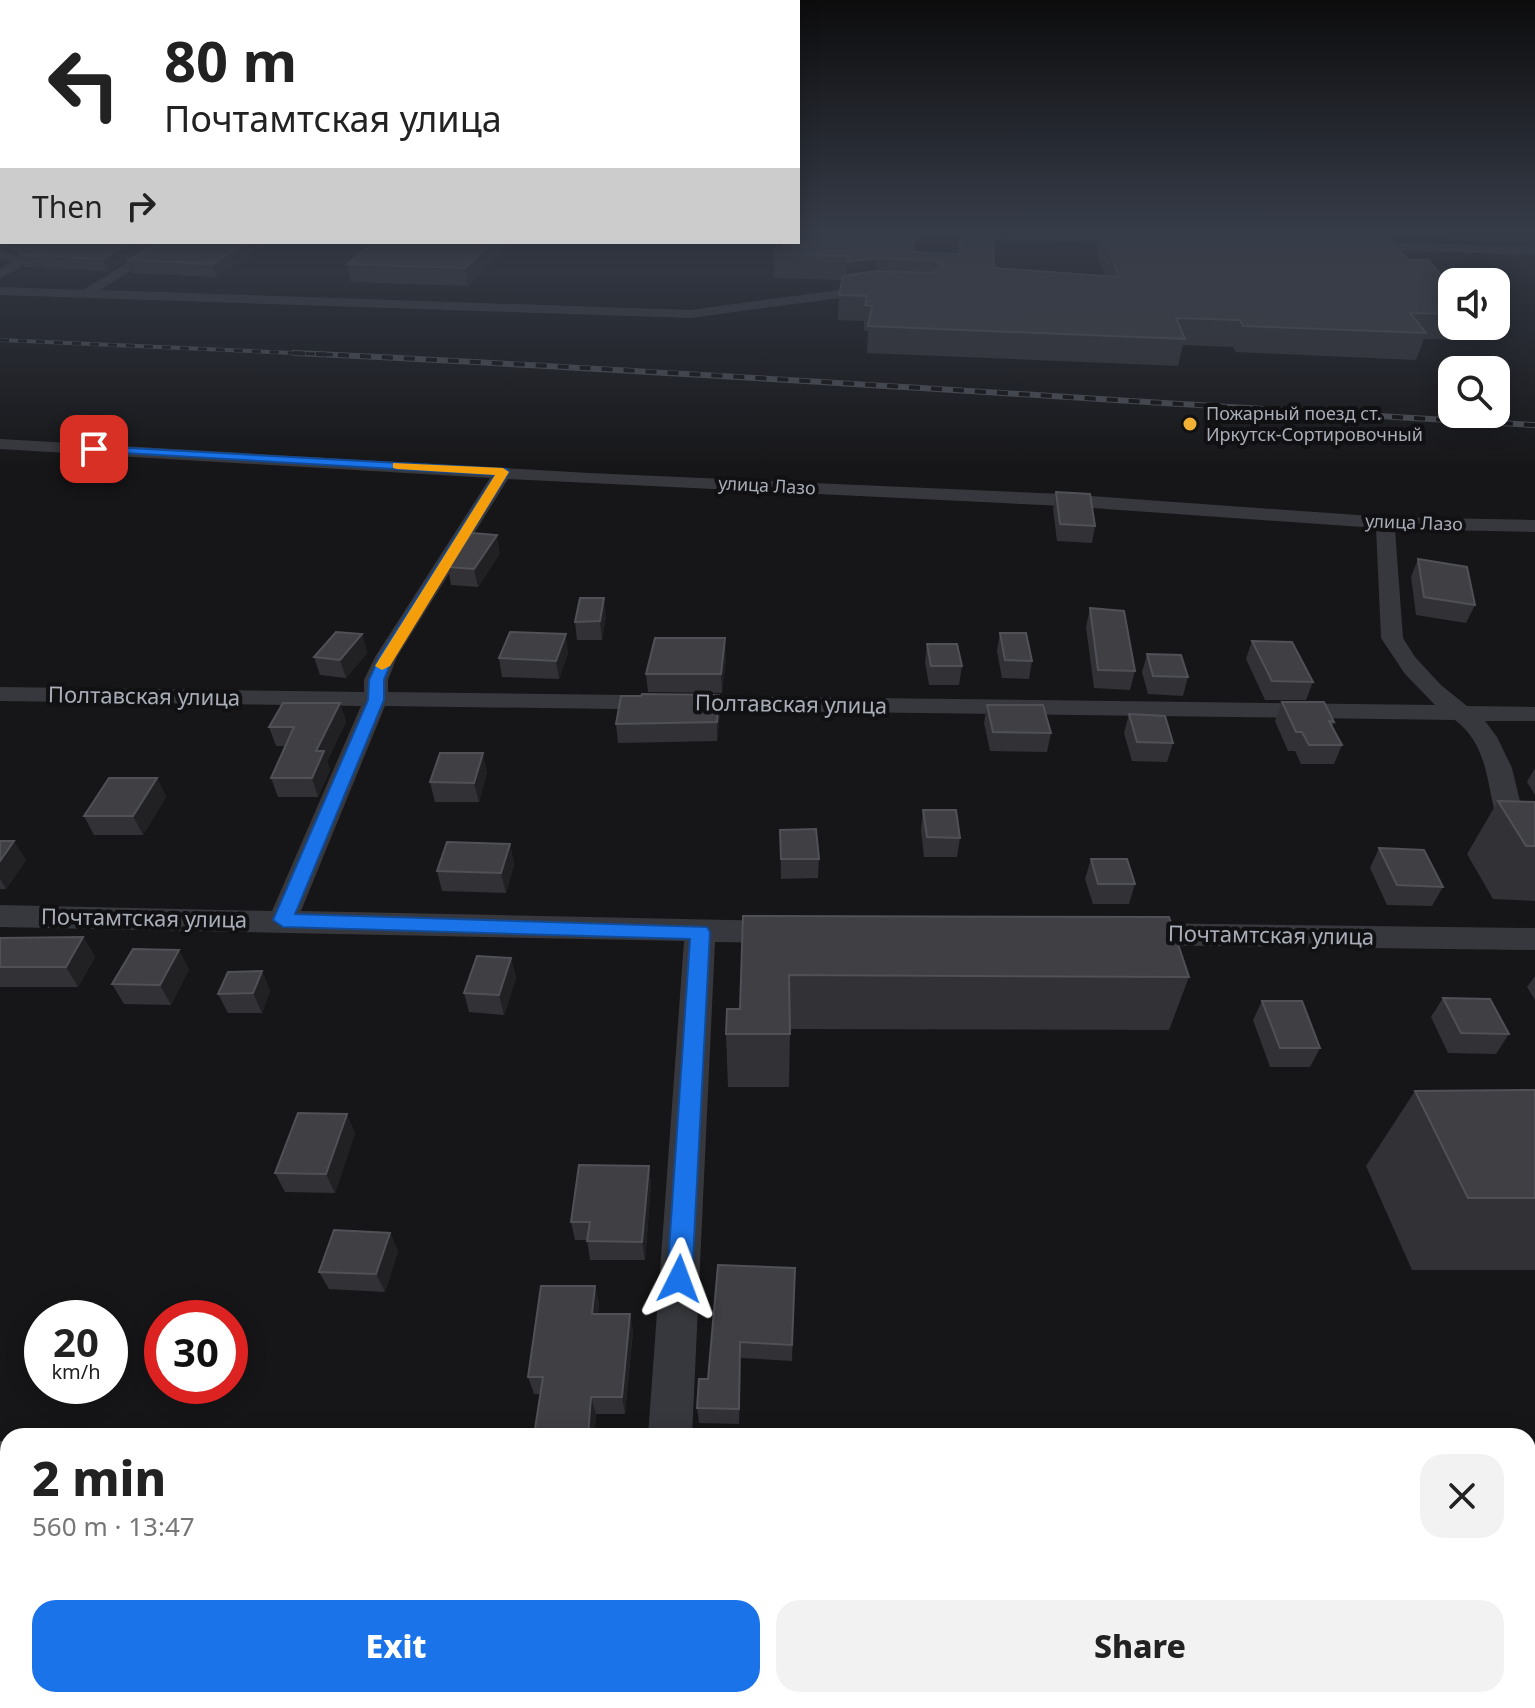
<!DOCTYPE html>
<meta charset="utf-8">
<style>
:root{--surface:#fff;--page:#f2f2f2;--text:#222;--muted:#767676;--accent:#1a73e8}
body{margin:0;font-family:"Noto Sans",sans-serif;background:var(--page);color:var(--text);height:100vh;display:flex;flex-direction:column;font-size:30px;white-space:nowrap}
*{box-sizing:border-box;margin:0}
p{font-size:26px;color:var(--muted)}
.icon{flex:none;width:44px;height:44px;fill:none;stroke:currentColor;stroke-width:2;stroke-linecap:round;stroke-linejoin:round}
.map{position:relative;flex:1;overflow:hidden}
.sheet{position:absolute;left:0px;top:1428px;width:1536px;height:280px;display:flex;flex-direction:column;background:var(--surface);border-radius:24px 24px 0 0;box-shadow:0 4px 20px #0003}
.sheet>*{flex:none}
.hud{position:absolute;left:0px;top:0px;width:800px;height:244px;box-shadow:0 4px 20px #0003;background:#fff;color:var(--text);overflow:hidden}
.fabs{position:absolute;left:1438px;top:268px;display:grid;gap:16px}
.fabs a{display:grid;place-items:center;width:72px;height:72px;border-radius:16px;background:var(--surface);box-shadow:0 4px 20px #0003;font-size:40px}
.speed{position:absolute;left:24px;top:1300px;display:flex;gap:16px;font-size:40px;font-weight:700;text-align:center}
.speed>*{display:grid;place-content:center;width:104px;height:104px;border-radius:50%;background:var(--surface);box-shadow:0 4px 20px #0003;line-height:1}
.speed small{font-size:20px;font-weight:400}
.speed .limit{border:12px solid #d22;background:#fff;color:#111}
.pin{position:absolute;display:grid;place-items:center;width:68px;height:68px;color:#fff;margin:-34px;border-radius:16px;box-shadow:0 4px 12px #0006}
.me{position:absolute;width:88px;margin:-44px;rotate:3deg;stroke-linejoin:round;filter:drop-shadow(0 0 6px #0008)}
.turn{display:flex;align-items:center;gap:28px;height:168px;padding:0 32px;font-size:36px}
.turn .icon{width:104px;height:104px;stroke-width:2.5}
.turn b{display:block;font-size:56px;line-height:68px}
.then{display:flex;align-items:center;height:76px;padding:0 32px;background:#0003;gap:16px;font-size:30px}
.round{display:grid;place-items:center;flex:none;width:84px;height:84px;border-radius:24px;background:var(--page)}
.summary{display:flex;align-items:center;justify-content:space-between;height:136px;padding:0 32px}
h1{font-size:48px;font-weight:800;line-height:60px}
.cta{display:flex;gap:16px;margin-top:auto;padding:16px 32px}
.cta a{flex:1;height:92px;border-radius:24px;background:var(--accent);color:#fff;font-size:32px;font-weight:800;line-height:92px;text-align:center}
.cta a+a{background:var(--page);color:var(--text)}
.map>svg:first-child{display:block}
.built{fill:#222225}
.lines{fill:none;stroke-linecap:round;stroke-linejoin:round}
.minor{fill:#37383d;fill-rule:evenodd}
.rail-far1-casing{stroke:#4a4c52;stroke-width:4}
.rail-casing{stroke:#4a4c52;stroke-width:6}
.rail-far1{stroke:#111113;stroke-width:3;stroke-dasharray:9;stroke-linecap:butt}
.rail{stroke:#111113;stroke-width:4;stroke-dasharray:11;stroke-linecap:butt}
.wall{fill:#323236}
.shaded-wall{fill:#212124}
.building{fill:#3f3f44;stroke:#4f5156;stroke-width:2}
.route{fill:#1a73e8;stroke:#114b97;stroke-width:2}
.slow{fill:#f59e0b}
.poi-dot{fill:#f2b134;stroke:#111113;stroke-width:3}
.labels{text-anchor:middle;stroke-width:8;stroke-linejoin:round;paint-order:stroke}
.far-poi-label{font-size:18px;fill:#a8adb8;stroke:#111113;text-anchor:start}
.far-street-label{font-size:18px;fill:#a8adb8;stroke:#111113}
.street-label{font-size:22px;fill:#a8adb8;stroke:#111113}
</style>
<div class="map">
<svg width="1535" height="1708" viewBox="0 0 1535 1708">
<rect width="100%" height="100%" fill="#161618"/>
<polygon class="built" points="1415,231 1535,231 1535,243 1423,239"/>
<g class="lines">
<g class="minor">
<polygon points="0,231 2,231 0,237"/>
<polygon points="833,231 1138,235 1144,239 1138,243 839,235"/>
<polygon points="161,242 175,242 100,290 690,310 877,285 884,289 877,293 690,318 0,295 0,287 83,290"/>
<polygon points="1360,242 1535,247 1535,255 1356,249 1356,243"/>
<polygon points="0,249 25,259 20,268 0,278 0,269 12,261 0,257"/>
<path d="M0,439L589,473L1063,494L1385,517L1535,520V532L1395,529L1403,638L1415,657L1441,685L1467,706L1535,707V721H1485L1497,737L1512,768L1524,818L1535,844V878L1525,875C1515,859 1504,842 1498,824C1486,786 1490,747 1455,720L385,706L301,911L779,921L790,924L794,932L790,940L779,943L715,942L692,1436H648L684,941L0,927V905L272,911L361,706L0,701V687L364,692V680L375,657L490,478L0,449ZM508,479L1063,506L1376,528L1381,638L1405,674L1435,705L388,692V680L397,657Z"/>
<polygon points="1137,923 1535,928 1535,950 1137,945 1126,942 1122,934 1126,926"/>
<rect x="628" y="1700" width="50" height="8"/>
</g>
<g class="rail-far1-casing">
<polyline id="rail-far1" points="0,340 338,355"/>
</g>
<g class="rail-casing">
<path id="rail" d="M294,353C708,372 1121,402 1535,425"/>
</g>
<use href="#rail-far1" class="rail-far1"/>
<use href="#rail" class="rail"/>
</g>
<g class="wall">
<polygon points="798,231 917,231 914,252 958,254 961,231 994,268 1105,276 1097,252 1101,231 1296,231 1408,260 1452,287 1452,326 1471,326 1466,340 1424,339 1416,360 1236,352 1233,347 1183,345 1178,366 867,353 868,331 864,331 864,321 838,320 839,295 842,280 774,278 774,254"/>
<polygon points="3,242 155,242 108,271 24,267 19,253 6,248"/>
<polygon points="158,242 268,242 216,277 133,273 128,260"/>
<polygon points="374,242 513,242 468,286 351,282 347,264"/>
<polygon points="1056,492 1095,526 1092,543 1057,541 1053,509"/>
<polygon points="500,553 478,587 451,585 448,567"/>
<polygon points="1418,559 1475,605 1466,623 1416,615 1411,577"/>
<polygon points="1090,608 1135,671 1130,690 1094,688 1086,627"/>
<polygon points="606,616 602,640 577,640 575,622"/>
<polygon points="1000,633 1032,661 1029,679 1002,678 997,651"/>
<polygon points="362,634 367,653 346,678 320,675 314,657"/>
<polygon points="1252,641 1313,682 1306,700 1265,700 1246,659"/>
<polygon points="927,644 962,666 959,685 929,685 925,662"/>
<polygon points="568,653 559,679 502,677 499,658"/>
<polygon points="1147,654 1188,677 1183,696 1148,694 1142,672"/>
<polygon points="726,657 722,693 648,692 646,674"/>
<polygon points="719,695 720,713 717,741 618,743 616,724"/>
<polygon points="1282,702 1334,722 1332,727 1342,745 1334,764 1301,764 1295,751 1288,751 1275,721"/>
<polygon points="340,703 346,722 327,761 330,770 318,797 278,797 271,778 286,746 276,746 269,727"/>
<polygon points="987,705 1051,733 1047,752 990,751 984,723"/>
<polygon points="1129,714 1173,743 1167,762 1132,761 1124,733"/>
<polygon points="1535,768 1535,795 1527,782"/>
<polygon points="487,772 479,802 435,802 430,782"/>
<polygon points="157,778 166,797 143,835 94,835 84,816"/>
<polygon points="1498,801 1535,802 1535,901 1493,899 1467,854"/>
<polygon points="923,810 960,838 957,857 924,857 921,830"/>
<polygon points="780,830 819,859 818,878 781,879"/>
<polygon points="0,841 26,860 6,889 0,889"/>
<polygon points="510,844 514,864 506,893 442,891 437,871"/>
<polygon points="1379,848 1443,887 1432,906 1387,905 1370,868"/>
<polygon points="1091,859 1135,884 1129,904 1093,904 1085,879"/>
<polygon points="743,916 1189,977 1169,1030 790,1029 789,1087 728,1087 726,1034 740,1009"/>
<polygon points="83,937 95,957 78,987 0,987 0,938"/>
<polygon points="511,958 516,978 504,1015 469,1012 464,993"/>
<polygon points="189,969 171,1005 124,1004 112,984"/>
<polygon points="262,971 270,991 262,1013 228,1013 218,994"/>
<polygon points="1535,976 1535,1000 1527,987"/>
<polygon points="1443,998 1509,1034 1496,1054 1448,1053 1431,1017"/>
<polygon points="1262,1001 1320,1048 1310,1067 1270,1067 1253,1020"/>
<polygon points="1535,1090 1535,1270 1412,1270 1366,1166 1415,1091"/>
<polygon points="355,1133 335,1193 285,1192 275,1173"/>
<polygon points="649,1166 651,1184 645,1260 590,1260 587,1240 575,1240 571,1222"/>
<polygon points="390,1233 398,1251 385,1292 329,1289 319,1272"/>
<polygon points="795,1268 792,1361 741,1358 739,1424 699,1423 697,1408 708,1379"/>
<polygon points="595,1286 599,1304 598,1314 630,1314 633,1331 625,1414 596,1414 594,1436 511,1436 535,1429 540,1394 534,1394 528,1377"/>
<polygon points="0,1442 8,1443 8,1585 0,1585"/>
<polygon points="1528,1530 1535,1545 1535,1653 1528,1657"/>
</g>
<g class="shaded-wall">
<polygon points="916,231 917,231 916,240 913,259 911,259"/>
<polygon points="131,242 155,242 108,271 103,259"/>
<polygon points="247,242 268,242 216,277 212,264"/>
<polygon points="493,242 513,242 468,286 465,268"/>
<polygon points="877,258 875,282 846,286 847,262"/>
<polygon points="497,535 500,553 478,587 474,569"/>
<polygon points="604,598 606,616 602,640 600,621"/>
<polygon points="362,634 367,653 346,678 340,660"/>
<polygon points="566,634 568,653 559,679 556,661"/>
<polygon points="725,638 726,657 722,693 721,674"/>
<polygon points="719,695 720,713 717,741 717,722"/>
<polygon points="340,703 346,722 327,761 330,770 318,797 312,778 316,751"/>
<polygon points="483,753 487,772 479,802 474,783"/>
<polygon points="157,778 166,797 143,835 133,816"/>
<polygon points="14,841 26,860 6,889 0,879 0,861"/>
<polygon points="510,844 514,864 506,893 501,873"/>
<polygon points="83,937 95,957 78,987 66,967"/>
<polygon points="179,950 189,969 171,1005 160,985"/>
<polygon points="511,958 516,978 504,1015 499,995"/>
<polygon points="262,971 270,991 262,1013 253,993"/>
<polygon points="347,1114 355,1133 335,1193 326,1174"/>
<polygon points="649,1166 651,1184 645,1260 642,1242"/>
<polygon points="390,1233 398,1251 385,1292 376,1274"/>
<polygon points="595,1286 599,1304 596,1331 592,1314"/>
<polygon points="630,1314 633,1331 625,1414 622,1397"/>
<polygon points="740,1342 741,1358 739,1424 739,1409"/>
<polygon points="591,1397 596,1414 594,1436 588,1436"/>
<polygon points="539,1700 546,1700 546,1708 538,1708"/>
</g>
<g class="building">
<polygon points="798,231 916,231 912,252 960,254 961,231 993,231 994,268 1119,277 1102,231 1296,231 1385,234 1408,260 1428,260 1452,287 1452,314 1410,313 1426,333 1243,326 1240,320 1176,318 1185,339 868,326 872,306 865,305 867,296 839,295 843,276 877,271 933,273 943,265 933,260 877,258 847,262 848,256 774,254 778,242 798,242"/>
<polygon points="16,242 131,242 103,259 19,255 21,244"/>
<polygon points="158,242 247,242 212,264 128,260"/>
<polygon points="374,242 493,242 465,268 347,264"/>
<polygon points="1056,492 1090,494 1095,526 1060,524"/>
<polygon points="472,533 497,535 474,569 448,567"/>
<polygon points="1418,559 1467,567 1475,605 1424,597"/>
<polygon points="580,598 604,598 600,621 575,622"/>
<polygon points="1090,608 1124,611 1135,671 1098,670"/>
<polygon points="336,632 362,634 340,660 314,657"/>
<polygon points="510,632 566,634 556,661 499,658"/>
<polygon points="1000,633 1026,633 1032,661 1005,660"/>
<polygon points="655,638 725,638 721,674 646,674"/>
<polygon points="1252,641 1292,642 1313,682 1272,681"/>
<polygon points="927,644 957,644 962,666 931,666"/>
<polygon points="1147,654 1181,655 1188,677 1153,676"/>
<polygon points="642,694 719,695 717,722 616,724 621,696 641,696"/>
<polygon points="1282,702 1324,702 1334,722 1329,721 1342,745 1309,745 1302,732 1296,732"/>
<polygon points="283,703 340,703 316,751 324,751 312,778 271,778 294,727 269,727"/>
<polygon points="987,705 1043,705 1051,733 993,732"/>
<polygon points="1129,714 1165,716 1173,743 1137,742"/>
<polygon points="440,753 483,753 474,783 430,782"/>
<polygon points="109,778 157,778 133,816 84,816"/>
<polygon points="1498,801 1535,802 1535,846 1526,846"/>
<polygon points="923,810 956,810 960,838 927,837"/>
<polygon points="816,829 819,859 781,859 780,830"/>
<polygon points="0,841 14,841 0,861"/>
<polygon points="447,842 510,844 501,873 437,871"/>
<polygon points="1379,848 1424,850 1443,887 1397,885"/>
<polygon points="1091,859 1127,859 1135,884 1098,884"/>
<polygon points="743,916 1169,917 1189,977 789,975 790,1034 726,1034 727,1009 740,1009"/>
<polygon points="83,937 66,967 0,967 0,938"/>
<polygon points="133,949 179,950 160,985 112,984"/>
<polygon points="477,956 511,958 499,995 464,993"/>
<polygon points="262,971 253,993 218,994 228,972"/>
<polygon points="1443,998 1490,999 1509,1034 1461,1033"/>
<polygon points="1262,1001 1302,1001 1320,1048 1280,1048"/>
<polygon points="1535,1090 1535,1198 1468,1198 1415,1091"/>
<polygon points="298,1113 347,1114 326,1174 275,1173"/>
<polygon points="579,1165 649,1166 642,1242 587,1241 590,1222 571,1222"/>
<polygon points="334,1230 390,1233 376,1274 319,1272"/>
<polygon points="718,1265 795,1268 792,1345 740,1342 739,1409 697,1408 699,1379 708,1379"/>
<polygon points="541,1286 595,1286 592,1314 630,1314 622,1397 591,1397 588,1436 511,1436 512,1430 535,1429 543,1377 528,1377"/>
<polygon points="0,1442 8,1443 8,1572 0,1572"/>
<polygon points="1528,1530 1535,1545 1535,1632 1528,1633"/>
<polygon points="433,1700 539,1700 538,1708 432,1708"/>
</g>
<linearGradient id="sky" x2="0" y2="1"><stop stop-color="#0c0c0d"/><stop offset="0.49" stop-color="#363c48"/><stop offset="1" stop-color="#363c48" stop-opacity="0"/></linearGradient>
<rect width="1535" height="470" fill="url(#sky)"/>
<polygon class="route" points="94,446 507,469 509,472 393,657 384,680 384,700 295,914 707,927 710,932 692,1279 688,1287 679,1291 670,1287 667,1279 690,939 283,927 273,920 368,700 369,680 379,657 495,475 90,451 90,447"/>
<polygon class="slow" points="393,463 503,468 509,472 390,666 382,670 375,666 495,475 397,469 393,468"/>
<circle class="poi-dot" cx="1190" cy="424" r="8"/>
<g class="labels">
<g class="far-poi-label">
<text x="1206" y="420">Пожарный поезд ст.<tspan x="1206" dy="21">Иркутск-Сортировочный</tspan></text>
</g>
<g class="far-street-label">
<text transform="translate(767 486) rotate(3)" y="6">улица Лазо</text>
<text transform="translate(1414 523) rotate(2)" y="6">улица Лазо</text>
</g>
<g class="street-label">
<text transform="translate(144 696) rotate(1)" y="8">Полтавская улица</text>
<text transform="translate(791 704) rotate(1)" y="8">Полтавская улица</text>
<text transform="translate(144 918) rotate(1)" y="8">Почтамтская улица</text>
<text transform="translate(1271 935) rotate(1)" y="8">Почтамтская улица</text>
</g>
</g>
</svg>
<div class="fabs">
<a><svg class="icon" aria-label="sound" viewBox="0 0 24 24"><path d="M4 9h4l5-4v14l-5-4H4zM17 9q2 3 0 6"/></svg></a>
<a><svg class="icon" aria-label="search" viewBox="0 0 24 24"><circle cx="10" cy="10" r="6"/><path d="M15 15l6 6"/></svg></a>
</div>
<div class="speed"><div>20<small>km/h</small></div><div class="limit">30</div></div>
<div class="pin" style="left:94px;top:449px;background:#d93025"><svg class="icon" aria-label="arrive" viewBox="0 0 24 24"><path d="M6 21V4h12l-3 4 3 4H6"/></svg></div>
<svg class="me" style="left:679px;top:1279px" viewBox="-20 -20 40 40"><path d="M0-17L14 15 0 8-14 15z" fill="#1a73e8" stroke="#fff" stroke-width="4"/></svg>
<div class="hud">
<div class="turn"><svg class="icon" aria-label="left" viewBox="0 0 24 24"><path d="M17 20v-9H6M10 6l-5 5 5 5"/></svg><div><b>80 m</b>Почтамтская улица</div></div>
<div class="then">Then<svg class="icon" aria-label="right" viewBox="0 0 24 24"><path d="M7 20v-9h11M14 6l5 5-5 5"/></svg></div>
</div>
<section class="sheet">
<div class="summary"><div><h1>2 min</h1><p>560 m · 13:47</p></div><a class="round"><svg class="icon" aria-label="close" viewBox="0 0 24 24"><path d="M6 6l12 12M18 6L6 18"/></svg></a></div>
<div class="cta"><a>Exit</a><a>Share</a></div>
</section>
</div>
